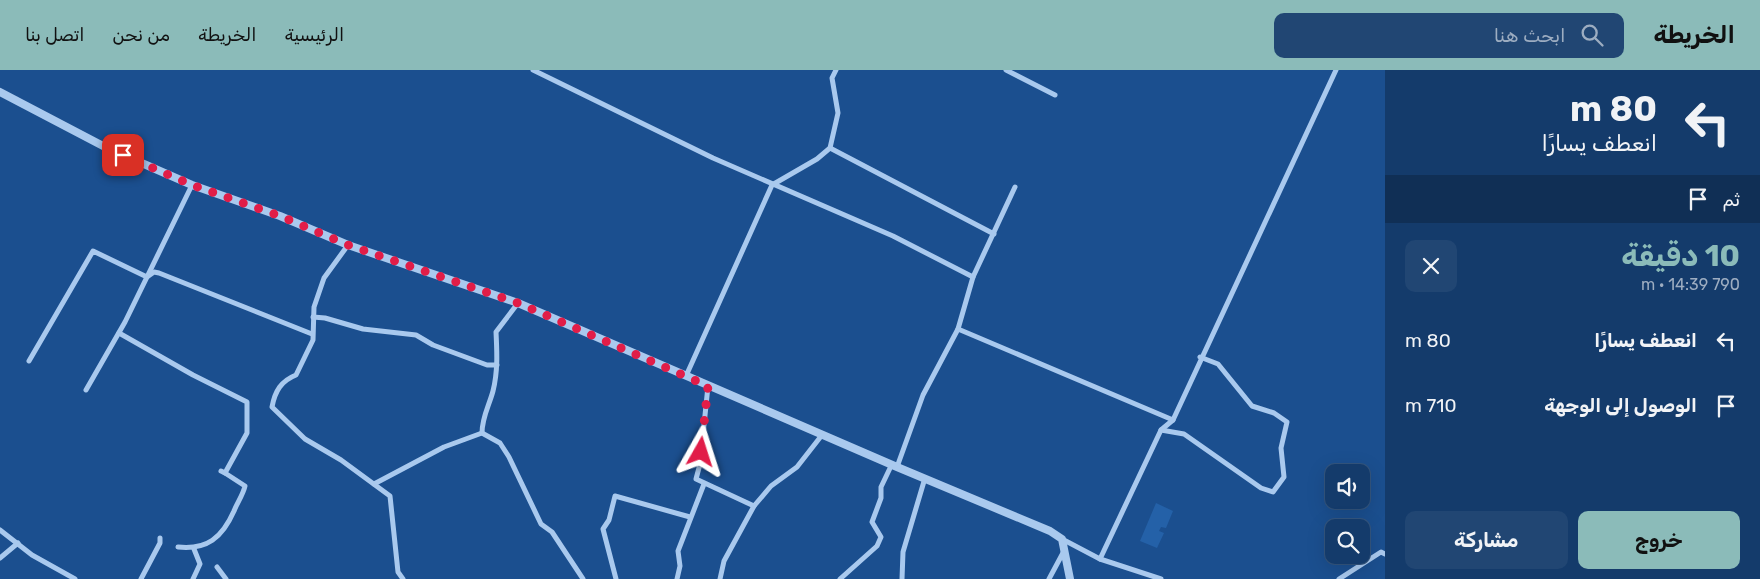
<!DOCTYPE html>
<html lang="ar">
<meta charset="utf-8">
<style>
:root{--surface:#143b6b;--page:#214673;--text:#f1f3f6;--muted:#9dadc1;--line:#33557e;--accent:#8bbbb9}
body{margin:0;font-family:Rubik,"Noto Sans Arabic",sans-serif;background:var(--page);color:var(--text);direction:rtl;height:100vh;display:flex;flex-direction:column;font-size:19px;white-space:nowrap}
*{box-sizing:border-box;margin:0}
p{font-size:16px;color:var(--muted)}
.icon{flex:none;width:28px;height:28px;fill:none;stroke:currentColor;stroke-width:2;stroke-linecap:round;stroke-linejoin:round}
.map{position:relative;flex:1;overflow:hidden;direction:ltr}
.details{display:flex;flex-direction:column;background:var(--surface);width:375px}
.details>*{flex:none}
.top-card{background:#143b6b;color:var(--text);overflow:hidden}
.buttons{position:absolute;left:1325px;top:394px;display:grid;gap:10px}
.buttons a{display:grid;place-items:center;width:45px;height:45px;border-radius:10px;background:var(--surface);box-shadow:0 5px 20px #0002,0 0 0 1px var(--line);font-size:25px}
.pin{position:absolute;display:grid;place-items:center;width:42px;height:42px;color:#fff;margin:-21px;border-radius:10px;box-shadow:0 2px 8px #0006}
.me{position:absolute;width:55px;margin:-28px;rotate:6deg;stroke-linejoin:round;filter:drop-shadow(0 0 4px #0008)}
.turn{display:flex;align-items:center;gap:18px;height:105px;padding:0 20px;font-size:22px}
.turn .icon{width:65px;height:65px;stroke-width:2.5}
.turn b{display:block;font-size:35px;line-height:42px}
.then{display:flex;align-items:center;height:48px;padding:0 20px;background:#0003;gap:10px;font-size:19px}
.round{display:grid;place-items:center;flex:none;width:52px;height:52px;border-radius:10px;background:var(--page)}
.overview{display:flex;align-items:center;justify-content:space-between;height:85px;padding:0 20px}
h1{font-size:30px;font-weight:700;line-height:38px;color:var(--accent)}
.cta{display:flex;gap:10px;margin-top:auto;padding:10px 20px}
.cta a{flex:1;height:58px;border-radius:10px;background:var(--accent);color:#111;font-size:20px;font-weight:700;line-height:58px;text-align:center}
.cta a+a{background:var(--page);color:var(--text)}
ul{padding:0;list-style:none}
li{display:flex;align-items:center;gap:15px;height:65px;padding:0 20px}
li div{flex:1}
li b{display:block;font-size:19px}
li em{font-style:normal}
header{display:flex;align-items:center;gap:30px;box-sizing:border-box;height:70px;padding:0 25px;background:var(--accent);color:#111}
header strong{font-size:24px}
nav{display:flex;gap:28px;margin-inline-start:auto;font-size:18px}
.search{width:350px;height:45px;background:var(--page);display:flex;align-items:center;gap:12px;box-sizing:border-box;padding:0 18px;border-radius:10px;color:var(--muted);font-size:19px}
main{display:flex;flex:1;min-height:0}
.map>svg:first-child{display:block}
.green{fill:#2461a8}
.lines{fill:none;stroke-linecap:round;stroke-linejoin:round}
.minor{stroke:#a9c9ee;stroke-width:5}
.tertiary{stroke:#a9c9ee;stroke-width:8}
.route{stroke:#e11d48;stroke-width:9;stroke-dasharray:0 16.2}
</style>
<header>
<strong>الخريطة</strong>
<div class="search"><svg class="icon" aria-label="search" viewBox="0 0 24 24"><circle cx="10" cy="10" r="6"/><path d="M15 15l6 6"/></svg>ابحث هنا</div>
<nav><a>الرئيسية</a><a>الخريطة</a><a>من نحن</a><a>اتصل بنا</a></nav>
</header>
<main>
<section class="details">
<div class="top-card">
<div class="turn"><svg class="icon" aria-label="left" viewBox="0 0 24 24"><path d="M17 20v-9H6M10 6l-5 5 5 5"/></svg><div><b>80 m</b>انعطف يسارًا</div></div>
<div class="then">ثم<svg class="icon" aria-label="arrive" viewBox="0 0 24 24"><path d="M6 21V4h12l-3 4 3 4H6"/></svg></div>
</div>
<div class="overview"><div><h1>10 دقيقة</h1><p>790 m · 14:39</p></div><a class="round"><svg class="icon" aria-label="close" viewBox="0 0 24 24"><path d="M6 6l12 12M18 6L6 18"/></svg></a></div>
<ul>
<li><svg class="icon" aria-label="left" viewBox="0 0 24 24"><path d="M17 20v-9H6M10 6l-5 5 5 5"/></svg><div><b>انعطف يسارًا</b></div><em>80 m</em></li>
<li><svg class="icon" aria-label="arrive" viewBox="0 0 24 24"><path d="M6 21V4h12l-3 4 3 4H6"/></svg><div><b>الوصول إلى الوجهة</b></div><em>710 m</em></li>
</ul>
<div class="cta"><a>خروج</a><a>مشاركة</a></div>
</section>
<div class="map">
<svg width="1385" height="509" viewBox="0 0 1385 509">
<rect width="100%" height="100%" fill="#1b4f8f"/>
<polygon class="green" points="1156,433 1173,441 1166,458 1161,457 1159,461 1164,463 1157,478 1140,471"/>
<g class="lines">
<g class="minor">
<polyline points="533,0 713,88 893,166 973,207"/>
<polyline points="1006,0 1055,25"/>
<polyline points="830,78 994,164"/>
<path d="M348,175L324,208L314,237L313,270L296,305C281,311 275,321 272,337L305,369L341,390L390,426L398,502L403,509"/>
<polyline points="313,247 325,248 363,259 416,265 433,275 487,295 497,295"/>
<polyline points="958,259 1173,350"/>
<polyline points="119,263 193,305 247,332 247,363 225,403 221,401"/>
<polyline points="29,291 93,181 147,207 154,202 159,203 312,264"/>
<polyline points="686,306 772,115 817,89 830,78 838,43 832,8 836,0"/>
<polyline points="708,316 700,394 696,409 754,436 771,416 797,397 822,365"/>
<polyline points="86,320 125,252 192,115"/>
<polyline points="1161,360 1184,364 1261,418 1273,422 1284,407 1281,378 1287,352 1274,343 1252,336 1218,294 1200,287"/>
<path d="M482,363C482,347 489,336 493,321C498,301 497,282 496,262L518,233"/>
<polyline points="897,397 923,325 958,259 973,207 1015,117"/>
<polyline points="374,414 444,377 482,363 500,373 509,387 541,454 552,462 583,509"/>
<polyline points="0,460 32,485 75,509"/>
<polyline points="1062,469 1100,489 1161,509"/>
<path d="M178,477C207,480 222,468 234,441C237,433 243,425 245,416L225,403"/>
<polyline points="0,488 18,473"/>
<polyline points="1100,489 1161,360 1173,350 1336,0"/>
<polyline points="217,497 226,509"/>
<polyline points="141,509 160,473 160,468"/>
<polyline points="193,509 200,494 194,479"/>
<polyline points="616,509 603,459 609,450 615,426 690,447"/>
<polyline points="677,509 680,496 678,481 704,414"/>
<polyline points="720,509 724,491 754,436"/>
<polyline points="840,509 877,476 881,467 872,452 881,428 881,417 892,394"/>
<polyline points="902,509 903,482 925,408"/>
<polyline points="1049,509 1064,481"/>
<polyline points="1339,509 1381,482 1385,484"/>
</g>
<polyline class="tertiary" points="0,22 105,77 192,115 280,146 348,175 518,233 897,397 1050,461 1062,469 1070,509"/>
</g>
<g class="lines">
<polyline class="route" points="123,85 192,115 280,146 348,175 518,233 708,316 701,382"/>
</g>
</svg>
<div class="buttons">
<a><svg class="icon" aria-label="sound" viewBox="0 0 24 24"><path d="M4 9h4l5-4v14l-5-4H4zM17 9q2 3 0 6"/></svg></a>
<a><svg class="icon" aria-label="search" viewBox="0 0 24 24"><circle cx="10" cy="10" r="6"/><path d="M15 15l6 6"/></svg></a>
</div>
<div class="pin" style="left:123px;top:85px;background:#d93025"><svg class="icon" aria-label="arrive" viewBox="0 0 24 24"><path d="M6 21V4h12l-3 4 3 4H6"/></svg></div>
<svg class="me" style="left:701px;top:382px" viewBox="-20 -20 40 40"><path d="M0-17L14 15 0 8-14 15z" fill="#e11d48" stroke="#fff" stroke-width="4"/></svg>
</div>
</main>
